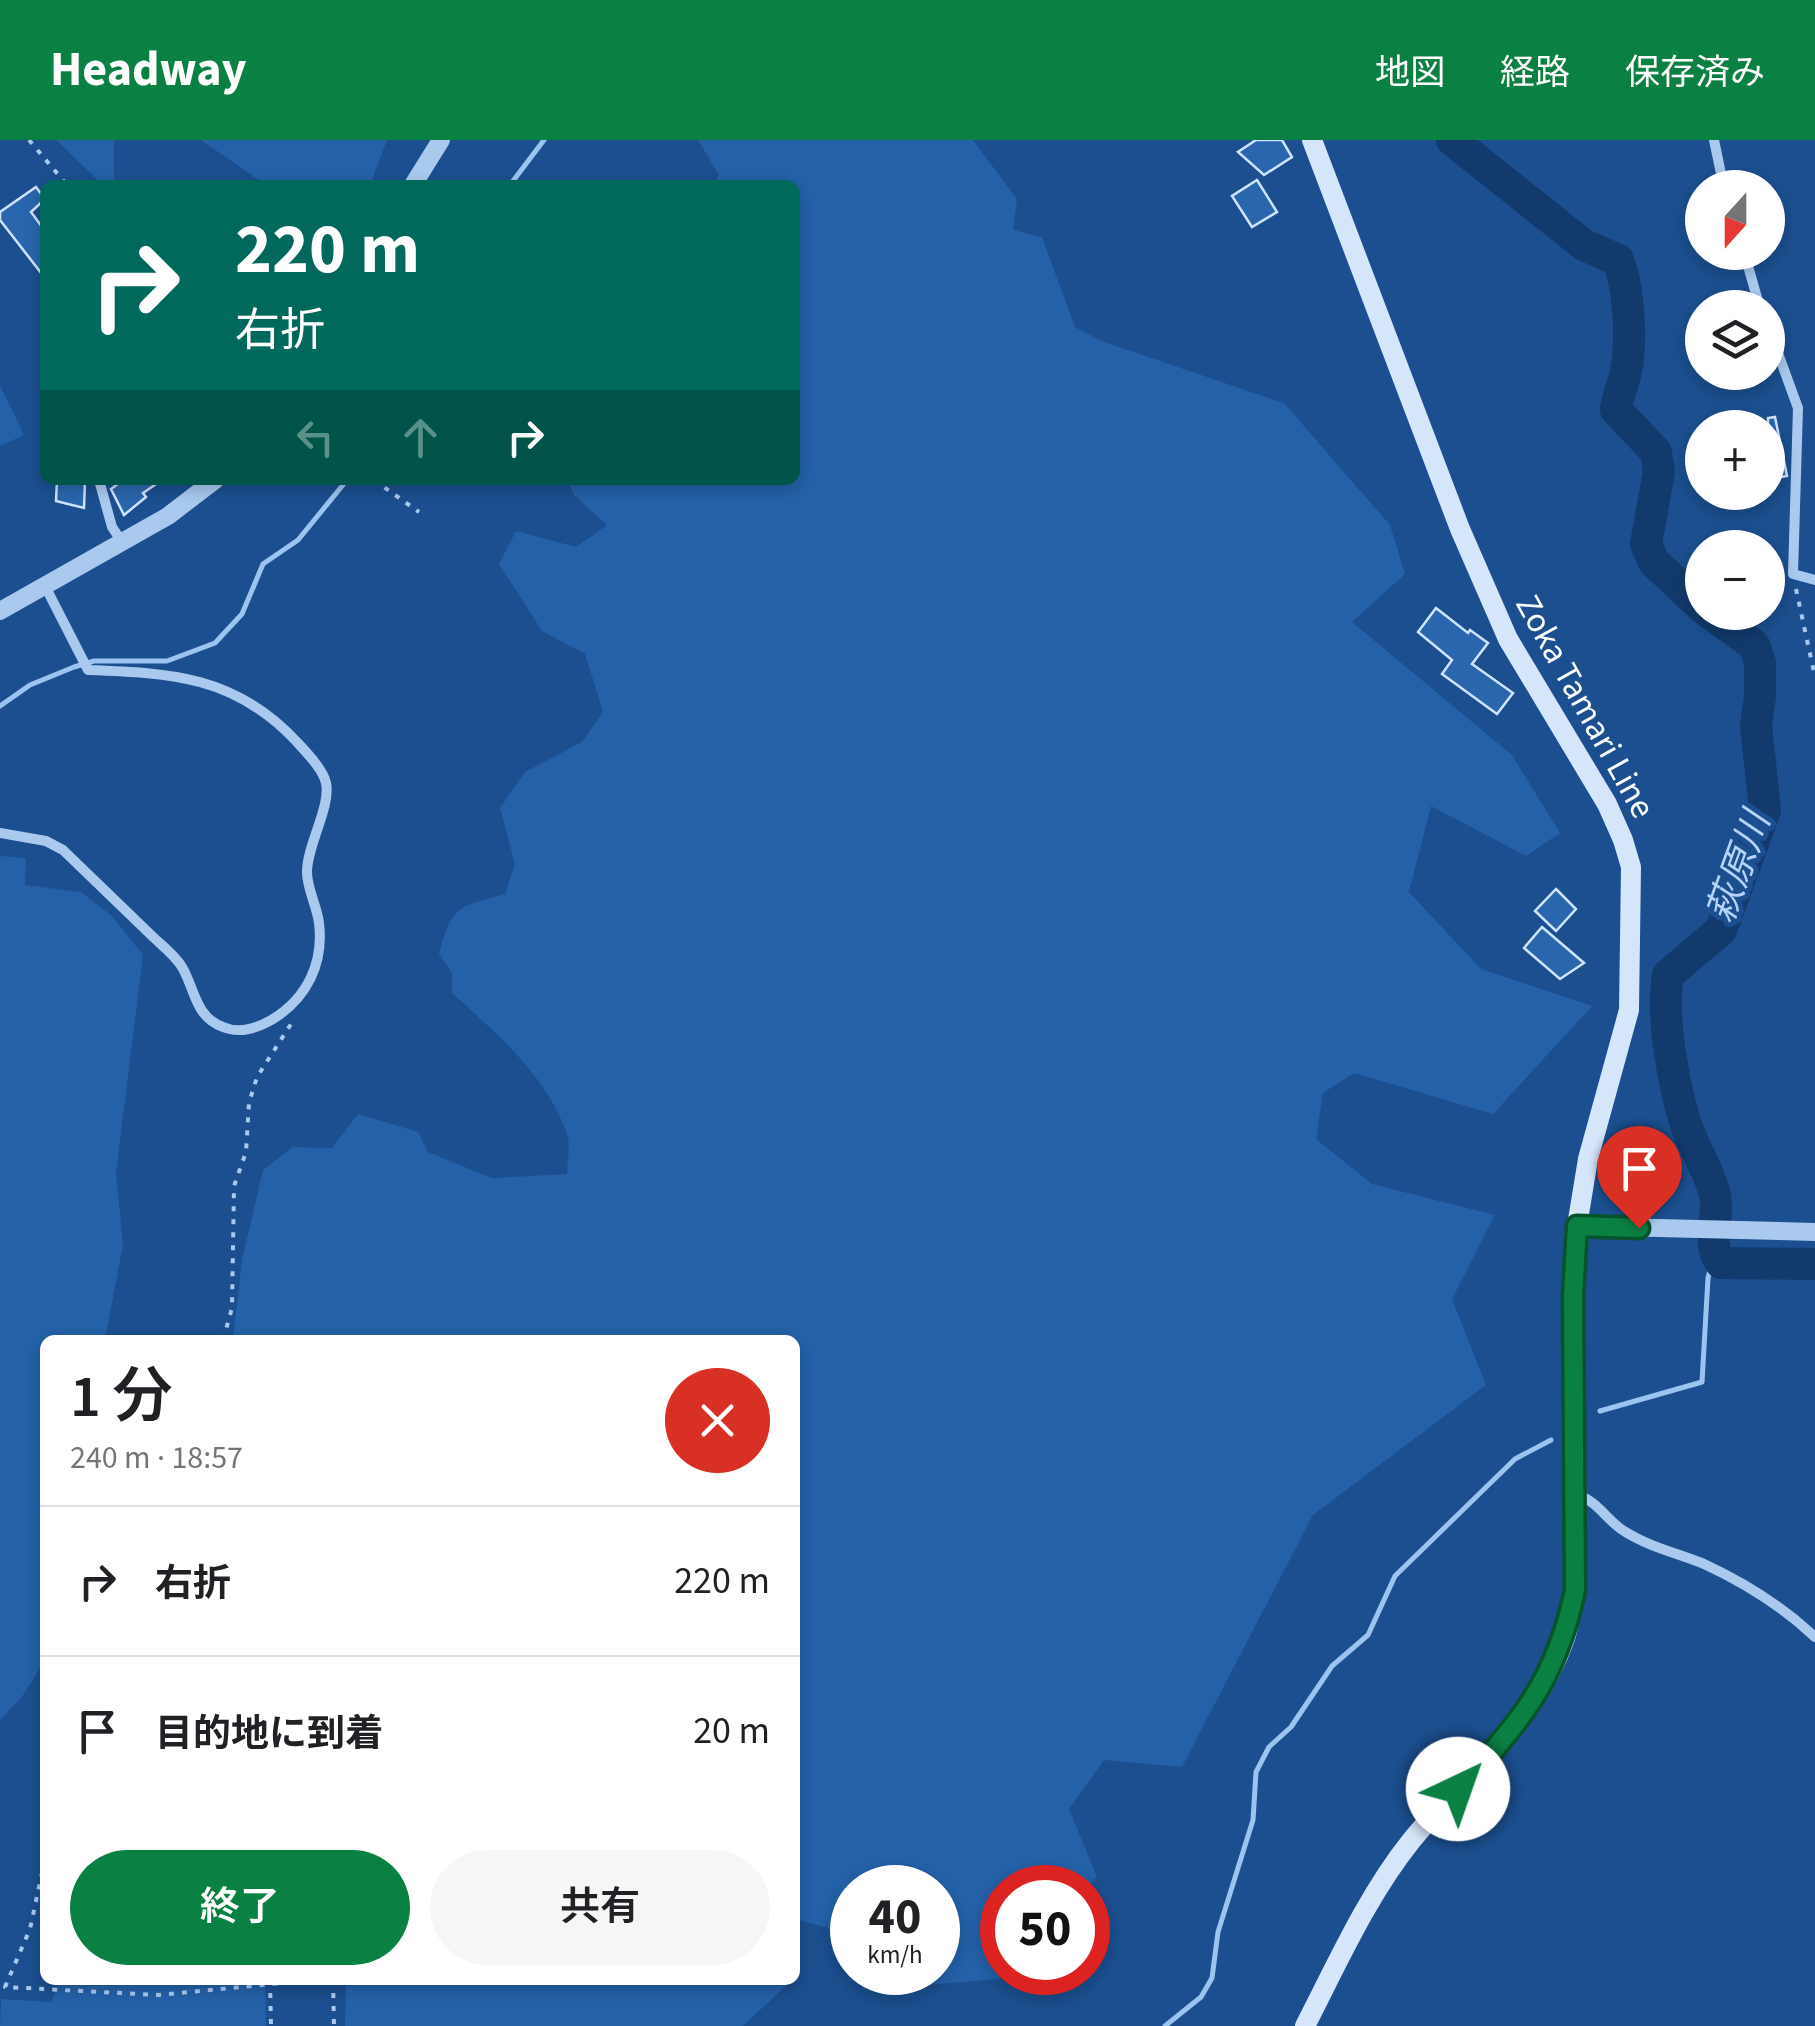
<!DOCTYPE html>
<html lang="ja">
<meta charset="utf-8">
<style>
:root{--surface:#fff;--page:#f6f6f6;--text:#202124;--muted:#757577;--line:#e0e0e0;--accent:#0b8043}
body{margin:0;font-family:"Source Sans 3","Noto Sans JP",sans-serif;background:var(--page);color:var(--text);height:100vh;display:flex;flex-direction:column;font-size:38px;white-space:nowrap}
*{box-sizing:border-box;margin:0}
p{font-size:32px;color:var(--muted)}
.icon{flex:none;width:55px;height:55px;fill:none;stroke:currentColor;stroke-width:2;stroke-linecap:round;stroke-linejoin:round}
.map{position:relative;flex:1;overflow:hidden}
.sheet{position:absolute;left:40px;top:1195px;width:760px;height:650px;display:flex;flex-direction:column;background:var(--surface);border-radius:15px;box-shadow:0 5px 15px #0003}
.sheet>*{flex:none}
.banner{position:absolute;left:40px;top:40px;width:760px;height:305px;border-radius:15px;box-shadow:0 5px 15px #0003;background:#00695c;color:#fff;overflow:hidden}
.needle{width:65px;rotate:201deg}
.fabs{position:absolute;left:1685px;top:30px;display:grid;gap:20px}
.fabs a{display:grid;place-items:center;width:100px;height:100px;border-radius:50%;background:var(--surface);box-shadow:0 5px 15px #0003;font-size:50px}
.speed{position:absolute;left:830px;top:1725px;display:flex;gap:20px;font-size:50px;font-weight:700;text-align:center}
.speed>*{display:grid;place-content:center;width:130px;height:130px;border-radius:50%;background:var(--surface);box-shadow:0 5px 15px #0003;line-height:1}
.speed small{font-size:25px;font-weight:400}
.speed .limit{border:15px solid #d22;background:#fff;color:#111}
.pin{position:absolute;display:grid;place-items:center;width:85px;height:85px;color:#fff;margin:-102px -42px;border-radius:50% 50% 50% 0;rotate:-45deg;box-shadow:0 0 10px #0007}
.pin .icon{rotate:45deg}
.me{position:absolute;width:110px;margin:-55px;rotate:42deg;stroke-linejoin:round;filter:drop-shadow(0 0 8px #0008)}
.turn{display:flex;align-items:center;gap:35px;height:210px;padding:0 30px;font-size:45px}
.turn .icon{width:130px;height:130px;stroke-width:2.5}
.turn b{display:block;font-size:70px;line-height:85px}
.lanes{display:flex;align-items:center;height:95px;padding:0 30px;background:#0003;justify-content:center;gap:50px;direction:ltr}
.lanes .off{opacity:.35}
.round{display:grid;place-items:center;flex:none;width:105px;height:105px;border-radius:52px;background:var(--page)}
.headline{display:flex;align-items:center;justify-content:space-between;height:170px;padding:0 30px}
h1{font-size:60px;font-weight:600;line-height:75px}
.button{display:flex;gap:20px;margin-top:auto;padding:20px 30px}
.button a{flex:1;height:115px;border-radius:60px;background:var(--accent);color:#fff;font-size:40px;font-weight:600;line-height:115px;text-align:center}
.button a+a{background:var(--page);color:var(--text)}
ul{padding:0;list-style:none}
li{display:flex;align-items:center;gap:30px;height:150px;padding:0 30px;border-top:2px solid var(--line)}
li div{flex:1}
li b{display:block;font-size:38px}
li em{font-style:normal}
header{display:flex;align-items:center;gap:60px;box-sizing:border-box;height:140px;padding:0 50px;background:var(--accent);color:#fff}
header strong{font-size:48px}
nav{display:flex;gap:55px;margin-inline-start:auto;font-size:35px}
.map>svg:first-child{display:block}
.green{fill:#2461a8}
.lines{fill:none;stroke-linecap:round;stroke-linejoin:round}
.stream{stroke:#9cc4f0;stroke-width:5}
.river{stroke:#123a6d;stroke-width:32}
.building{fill:#2a66ad;stroke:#cfe3fa;stroke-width:2.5}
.path{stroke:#a9c9ee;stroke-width:4;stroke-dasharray:5 8;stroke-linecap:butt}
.minor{stroke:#a9c9ee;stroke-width:10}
.tertiary{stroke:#a9c9ee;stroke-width:18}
.secondary{stroke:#d6e6fa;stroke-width:20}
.route-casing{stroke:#07532c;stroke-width:25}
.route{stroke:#0b8043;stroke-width:18}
.labels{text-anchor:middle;stroke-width:10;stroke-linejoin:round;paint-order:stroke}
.street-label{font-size:35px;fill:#fff;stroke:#1b4f8f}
.water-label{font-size:38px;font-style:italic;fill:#b5d3f5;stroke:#1b4f8f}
</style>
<header>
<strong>Headway</strong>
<nav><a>地図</a><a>経路</a><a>保存済み</a></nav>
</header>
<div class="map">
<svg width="1815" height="1886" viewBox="0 0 1815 1886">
<rect width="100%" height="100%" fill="#1b4f8f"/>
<g class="green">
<polygon points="56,0 114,0 114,45 103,45"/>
<polygon points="201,0 387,0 370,45 266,45"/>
<path d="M698,0H973L1017,59L1013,90L1042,97L1075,187L1101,201L1284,263L1390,385L1405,434L1352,482L1512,615L1560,693L1526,716L1431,666L1409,752L1481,829L1592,866L1493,974L1354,933L1323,953L1316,999L1372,1044L1495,1075L1452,1159L1486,1245L1313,1375L1182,1627L1104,1620L1069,1669L1097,1737L1087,1747L1002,1748L1005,1833L998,1839L915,1846L898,1833L938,1832V1748H852V1799L843,1792L795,1779V1200H233L242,1120L263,1030L293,1007L332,1008L358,974L418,992L428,1012L492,1038L567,1034C567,1022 571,1005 567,994C547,936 496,893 452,853V833L439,814C452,765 458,767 505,754L515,724L500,668L525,632L582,602L603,572L585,514L542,491L499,424L516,391L576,407L607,385L574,355L568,340H795V45H712L719,35Z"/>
<polygon points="0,245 24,295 0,306"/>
<polygon points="0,716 26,718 25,745 81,752 112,776 143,815 116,1032 123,1104 105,1200 45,1200 45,1520 24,1554 0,1580"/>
<polygon points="60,1840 265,1840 266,1886 0,1886 1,1859 51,1862"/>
<polygon points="346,1840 788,1840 789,1843 743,1886 345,1886"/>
</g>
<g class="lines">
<g class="stream">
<polyline points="510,45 544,0"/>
<polyline points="0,566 30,545 74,527 94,521 167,521 215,503 242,474 263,424 298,400 347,340"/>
<polyline points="1600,1271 1702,1242 1708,1138 1714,1115"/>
<polyline points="1165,1886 1201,1857 1212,1838 1218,1792 1253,1680 1256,1632 1269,1607 1291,1587 1332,1526 1368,1495 1395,1436 1515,1319 1551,1300"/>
</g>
<g class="river">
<path d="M1452,0L1584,105L1618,120C1629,148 1632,201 1626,231C1624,244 1617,256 1616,270L1656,312L1659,332L1646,404L1654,422L1702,467"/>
<path d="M1708,472L1754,505L1760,522V557L1756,586L1765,670L1721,790L1668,835C1661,877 1673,941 1685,982C1693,1007 1709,1030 1715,1055C1720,1077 1706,1104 1721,1123L1815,1124"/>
</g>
</g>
<g class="building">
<polygon points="1256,0 1282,0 1292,17 1264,35 1238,12"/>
<polygon points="1257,40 1277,72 1252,87 1232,56"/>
<polygon points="36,47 45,59 31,72 45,91 45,138 0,80 0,72"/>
<polygon points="1775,277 1787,336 1768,339 1768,278"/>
<polygon points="57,340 85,340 84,368 56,361"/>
<polygon points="123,340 162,340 143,353 146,357 124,375 111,349"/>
<polygon points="1436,468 1468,493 1470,490 1488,503 1472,524 1513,553 1497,574 1442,534 1452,520 1418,492"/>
<polygon points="1556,749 1576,769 1556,791 1535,771"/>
<polygon points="1542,787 1584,823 1560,839 1524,808"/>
</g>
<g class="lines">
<g class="path">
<polyline points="29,0 67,45"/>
<polyline points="374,340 419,372"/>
<polyline points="1796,449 1815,537"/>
<polyline points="223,1200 232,1168 234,1046 246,1012 249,963 257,937 291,884"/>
<polyline points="45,1719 30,1789 5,1847 159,1855 314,1840"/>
<polyline points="270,1840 271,1886"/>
<polyline points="333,1840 334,1886"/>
</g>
<g class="minor">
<polyline points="1714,0 1724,48"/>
<polyline points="1744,112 1760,168"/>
<polyline points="1768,186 1798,268 1793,434 1815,440"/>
<polyline points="99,340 112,387 122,402"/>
<path d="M0,693L46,701L63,710C92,738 121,766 150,794C160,804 175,815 182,827C195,849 195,877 223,887C239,894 258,888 273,879C307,858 324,823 319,783C317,766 307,749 307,732C307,705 331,667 326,643C323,629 306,612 296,601C235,536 172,533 88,530L45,446"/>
<path d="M1575,1355C1596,1358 1607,1381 1624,1391C1649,1407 1677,1413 1704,1424C1743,1442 1784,1468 1815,1497"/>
</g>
<g class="tertiary">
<polyline points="413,45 441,0"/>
<polyline points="0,471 168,376 215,340"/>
<polyline points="1577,1086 1815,1092"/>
</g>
<path class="secondary" d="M1305,1886C1337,1824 1367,1756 1411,1701C1465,1634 1539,1579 1566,1495C1570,1480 1572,1465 1575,1450L1573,1156L1577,1086L1588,1019L1629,870L1631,727L1623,700L1607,664L1508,499L1460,389L1312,0"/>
</g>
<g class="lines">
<g class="route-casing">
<path id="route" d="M1458,1649C1520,1582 1556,1542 1575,1450L1573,1156L1577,1086L1639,1088"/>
</g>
<use href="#route" class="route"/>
</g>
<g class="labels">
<g class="street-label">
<text transform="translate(1586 566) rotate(61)" y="12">Zoka Tamari Line</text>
</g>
<g class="water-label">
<text transform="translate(1738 727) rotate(-70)" y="13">萩原川</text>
</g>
</g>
</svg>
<div class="fabs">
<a><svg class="needle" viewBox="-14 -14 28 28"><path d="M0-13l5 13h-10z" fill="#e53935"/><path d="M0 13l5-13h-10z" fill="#757577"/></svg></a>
<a><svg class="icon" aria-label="layers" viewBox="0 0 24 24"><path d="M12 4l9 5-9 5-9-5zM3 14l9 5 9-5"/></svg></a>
<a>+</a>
<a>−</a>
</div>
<div class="speed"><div>40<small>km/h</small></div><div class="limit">50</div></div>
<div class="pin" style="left:1639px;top:1088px;background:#d93025"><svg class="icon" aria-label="arrive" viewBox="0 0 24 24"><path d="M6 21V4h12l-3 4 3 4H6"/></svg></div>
<svg class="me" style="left:1458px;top:1649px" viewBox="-20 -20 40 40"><circle r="19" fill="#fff"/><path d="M0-13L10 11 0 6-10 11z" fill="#0b8043"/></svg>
<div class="banner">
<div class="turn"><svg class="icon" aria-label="right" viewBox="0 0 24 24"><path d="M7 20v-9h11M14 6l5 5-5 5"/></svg><div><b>220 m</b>右折</div></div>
<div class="lanes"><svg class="icon off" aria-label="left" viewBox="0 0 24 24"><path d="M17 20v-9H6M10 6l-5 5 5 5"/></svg><svg class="icon off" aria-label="ahead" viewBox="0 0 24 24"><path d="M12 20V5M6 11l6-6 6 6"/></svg><svg class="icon" aria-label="right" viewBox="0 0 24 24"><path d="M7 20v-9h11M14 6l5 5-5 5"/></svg></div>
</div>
<section class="sheet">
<div class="headline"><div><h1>1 分</h1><p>240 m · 18:57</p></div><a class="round" style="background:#d93025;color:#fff"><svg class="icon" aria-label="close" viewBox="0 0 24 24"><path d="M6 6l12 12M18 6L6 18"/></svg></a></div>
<ul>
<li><svg class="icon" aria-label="right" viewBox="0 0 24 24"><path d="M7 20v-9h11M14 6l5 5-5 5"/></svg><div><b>右折</b></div><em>220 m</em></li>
<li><svg class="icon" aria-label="arrive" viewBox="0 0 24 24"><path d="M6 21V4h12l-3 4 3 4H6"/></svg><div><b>目的地に到着</b></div><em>20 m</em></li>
</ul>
<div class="button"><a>終了</a><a>共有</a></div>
</section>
</div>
